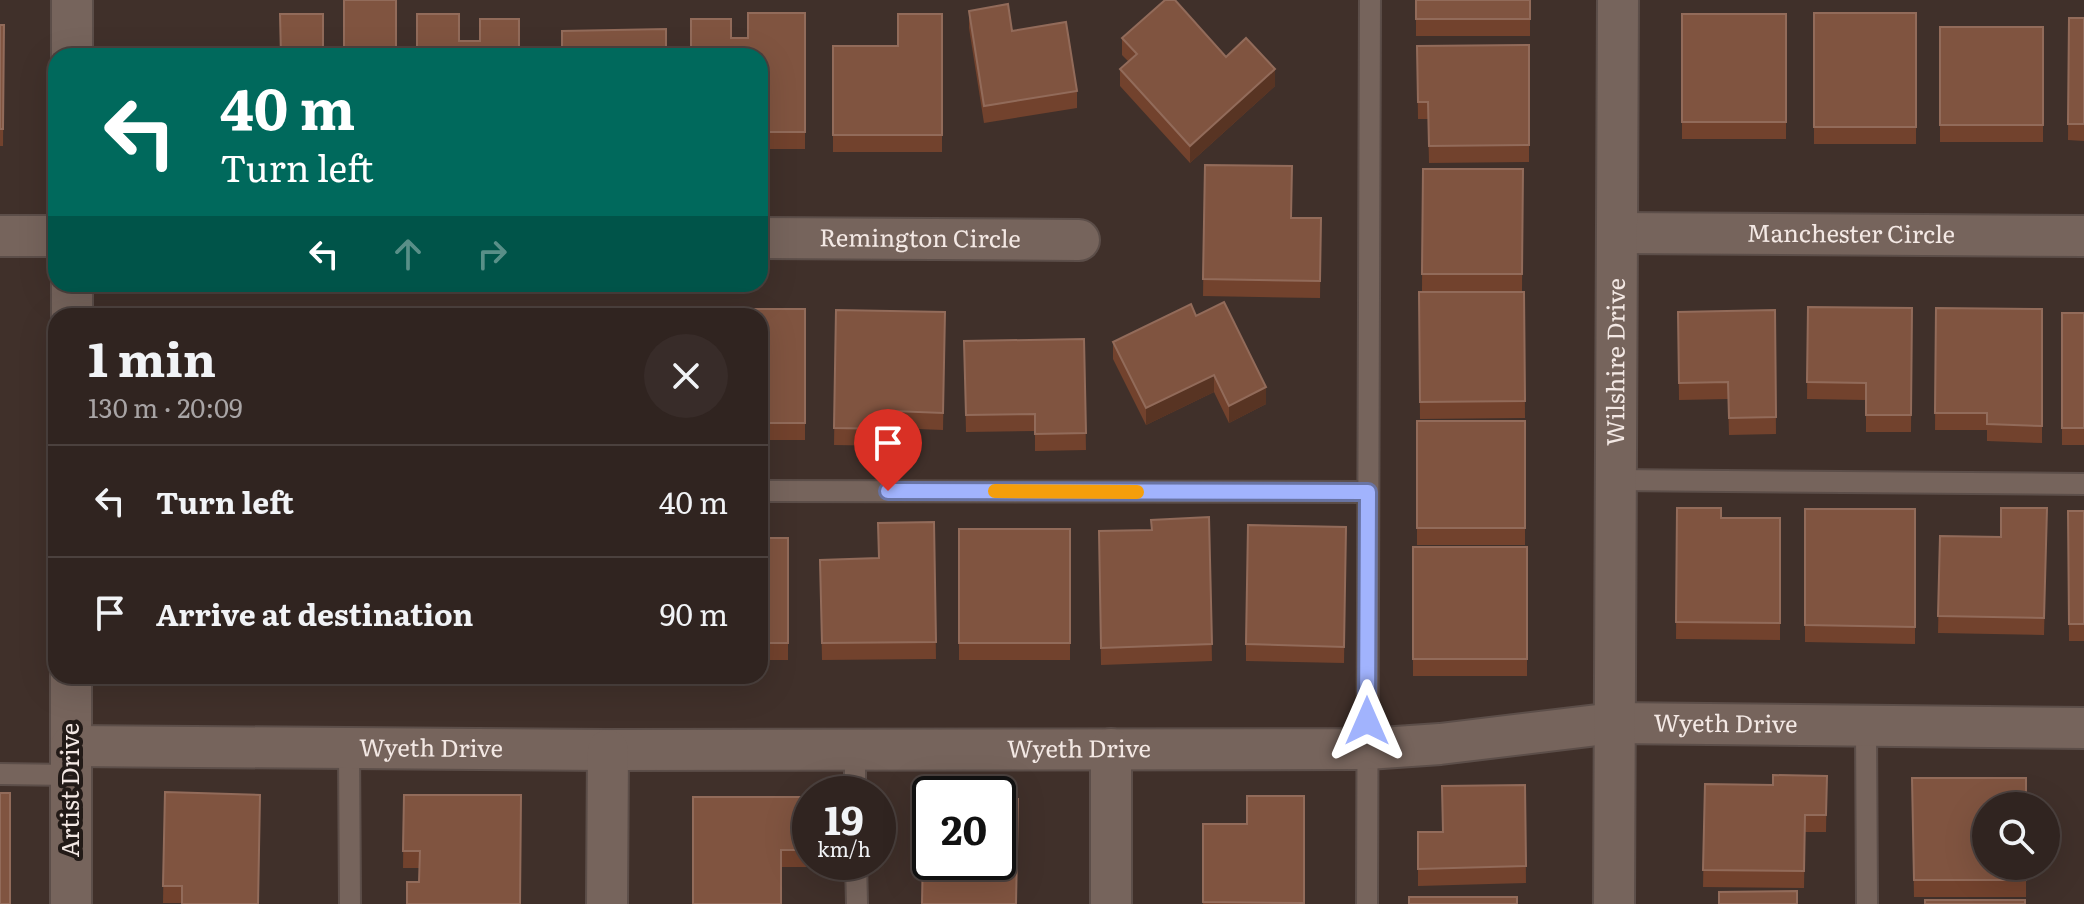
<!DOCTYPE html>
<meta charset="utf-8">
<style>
:root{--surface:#302420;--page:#382c29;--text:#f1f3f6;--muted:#a8a4a5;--line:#4b413e}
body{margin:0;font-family:Literata,serif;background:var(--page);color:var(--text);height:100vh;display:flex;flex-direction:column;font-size:30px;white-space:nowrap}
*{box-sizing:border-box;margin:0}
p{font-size:26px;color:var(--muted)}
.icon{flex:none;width:44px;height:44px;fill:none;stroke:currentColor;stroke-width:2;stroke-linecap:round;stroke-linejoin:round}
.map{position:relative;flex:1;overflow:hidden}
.drawer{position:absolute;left:48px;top:308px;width:720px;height:376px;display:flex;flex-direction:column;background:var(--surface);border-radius:24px;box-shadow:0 8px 32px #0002,0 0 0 2px var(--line)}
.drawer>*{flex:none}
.guide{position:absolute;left:48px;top:48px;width:720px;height:244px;border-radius:24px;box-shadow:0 8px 32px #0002,0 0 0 2px var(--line);background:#00695c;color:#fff;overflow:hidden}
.controls{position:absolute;left:1972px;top:792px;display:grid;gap:16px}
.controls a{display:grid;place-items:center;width:88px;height:88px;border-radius:50%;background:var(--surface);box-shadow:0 8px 32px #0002,0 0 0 2px var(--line);font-size:40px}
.speed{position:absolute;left:792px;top:776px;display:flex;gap:16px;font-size:40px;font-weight:700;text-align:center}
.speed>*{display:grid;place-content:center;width:104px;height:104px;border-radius:50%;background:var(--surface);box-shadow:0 8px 32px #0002,0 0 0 2px var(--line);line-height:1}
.speed small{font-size:20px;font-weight:400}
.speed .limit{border:4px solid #111;border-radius:12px;background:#fff;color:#111}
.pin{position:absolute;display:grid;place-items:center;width:68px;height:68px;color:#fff;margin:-82px -34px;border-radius:50% 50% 50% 0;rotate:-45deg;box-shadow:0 0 8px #0007}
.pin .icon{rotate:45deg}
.me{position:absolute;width:88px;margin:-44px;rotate:0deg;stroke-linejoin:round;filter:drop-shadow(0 0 6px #0008)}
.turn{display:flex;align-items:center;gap:28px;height:168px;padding:0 40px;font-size:36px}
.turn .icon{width:104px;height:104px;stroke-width:2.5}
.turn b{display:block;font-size:56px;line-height:68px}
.lanes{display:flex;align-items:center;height:76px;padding:0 40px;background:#0003;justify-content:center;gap:40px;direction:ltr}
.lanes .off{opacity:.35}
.round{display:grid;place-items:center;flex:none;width:84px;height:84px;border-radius:42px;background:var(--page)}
.overview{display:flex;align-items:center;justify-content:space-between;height:136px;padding:0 40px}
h1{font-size:48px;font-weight:700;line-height:60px}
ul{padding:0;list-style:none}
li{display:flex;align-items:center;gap:24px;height:112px;padding:0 40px;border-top:2px solid var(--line)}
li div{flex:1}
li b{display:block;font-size:30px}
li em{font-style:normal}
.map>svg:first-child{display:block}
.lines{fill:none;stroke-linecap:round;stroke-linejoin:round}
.lane-casing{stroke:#5c4e49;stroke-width:24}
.street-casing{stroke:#5c4e49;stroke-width:44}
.lane{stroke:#76645c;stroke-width:20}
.street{stroke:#76645c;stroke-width:40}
.wall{fill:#72422d}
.shaded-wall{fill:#583423}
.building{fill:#805440;stroke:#926b5a;stroke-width:2}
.route-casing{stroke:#6974a4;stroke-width:20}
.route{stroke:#a1b3fd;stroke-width:14}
.slow{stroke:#f59e0b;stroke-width:14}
.labels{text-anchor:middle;stroke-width:8;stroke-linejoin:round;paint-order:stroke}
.street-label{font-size:24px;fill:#f3e8e4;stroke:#221a17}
</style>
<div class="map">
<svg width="2084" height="904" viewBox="0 0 2084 904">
<rect width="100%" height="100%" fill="#40302a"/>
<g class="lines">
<g class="lane-casing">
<g id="lane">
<polyline points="1615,480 2084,484"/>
<polyline points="760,491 1368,492"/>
<polyline points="1866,727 1867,904"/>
<polyline points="349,748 350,904"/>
<polyline points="855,749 855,794"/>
<polyline points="0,774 71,775"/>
<polyline points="856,862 857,904"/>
<polyline points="1367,904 1370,0"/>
</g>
</g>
<g class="street-casing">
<g id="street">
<polyline points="72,0 72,56"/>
<path id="s1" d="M1617,233L2084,236"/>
<polyline points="0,236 56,236"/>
<path id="s2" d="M760,238L1079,240"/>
<polyline points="72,316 72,284"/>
<polyline points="71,676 71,904"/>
<path id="s3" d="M71,746L608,750L1367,749L1440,744L1614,723L2084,728"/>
<polyline points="1111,749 1111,904"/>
<polyline points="607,904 608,750"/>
<path id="s4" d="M1614,904L1618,0"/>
</g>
</g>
<use href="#lane" class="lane"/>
<use href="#street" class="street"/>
</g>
<g class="wall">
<rect x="1416" y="0" width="114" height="36"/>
<polygon points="969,11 1012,31 1077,91 1077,108 984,123 969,28"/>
<polygon points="805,13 805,149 760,149 760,56 731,38 748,38"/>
<rect x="1814" y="13" width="102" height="131"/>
<polygon points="942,14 942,152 833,152 833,46 898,46"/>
<rect x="1682" y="14" width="104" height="125"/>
<polygon points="2069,18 2084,18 2084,141 2068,140"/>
<polygon points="0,25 4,25 3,146 0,146"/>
<rect x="1940" y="27" width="103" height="115"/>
<polygon points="1122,38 1226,57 1275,86 1190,163 1120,86 1120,69 1129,62 1122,55"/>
<polygon points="1529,45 1529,162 1429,163 1428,119 1418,119 1417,46"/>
<polygon points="1205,165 1291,218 1321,218 1320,298 1203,296"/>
<polygon points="1423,169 1523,169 1522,291 1422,291"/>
<polygon points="1419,292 1524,292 1525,418 1420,419"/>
<polygon points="1808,307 1912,308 1911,432 1866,432 1866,400 1807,399"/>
<polygon points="1936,308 2042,309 2042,443 1987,441 1987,430 1935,430"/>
<polygon points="805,309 805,440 760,440 760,316"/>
<polygon points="836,310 945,312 943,430 893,428 892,446 834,445"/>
<polygon points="1775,310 1776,434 1729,435 1728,399 1679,400 1678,312"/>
<rect x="2062" y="313" width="22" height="132"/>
<polygon points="1196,316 1266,404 1229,423 1214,392 1146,425 1113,359 1113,342"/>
<polygon points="1084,339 1086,450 1035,451 1035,431 966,432 964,341"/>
<rect x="1417" y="421" width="108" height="124"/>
<polygon points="1677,508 1721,518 1780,518 1780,640 1676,639"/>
<polygon points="2047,508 2044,635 1938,633 1940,536 2001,537"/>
<polygon points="1805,509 1915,509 1915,644 1805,642"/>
<polygon points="2068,511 2084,511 2084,641 2069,641"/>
<polygon points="1209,517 1212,661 1101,665 1099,531 1151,530"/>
<polygon points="934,522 936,659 822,660 820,560 879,558"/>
<polygon points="1346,527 1344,663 1246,661 1246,644"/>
<rect x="959" y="529" width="111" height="131"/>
<rect x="760" y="538" width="28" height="122"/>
<rect x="1413" y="547" width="114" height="129"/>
<polygon points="1827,776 1826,832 1805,832 1804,888 1703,887 1705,784 1773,785"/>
<polygon points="1912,778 2026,866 2026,897 1914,897"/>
<polygon points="1525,785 1526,883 1418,886 1418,832 1443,832"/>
<polygon points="165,792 260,795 182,903 163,903"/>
<polygon points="404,795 521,795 419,882 419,868 403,868"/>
<polygon points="1304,796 1304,904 1203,904 1203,824 1247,824"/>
<polygon points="693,797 810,797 810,862 812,862 812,867 781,867"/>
</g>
<g class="shaded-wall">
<polygon points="1275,69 1275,86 1190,163 1190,146"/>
<polygon points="1214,375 1214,392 1146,425 1146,408"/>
<polygon points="1266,387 1266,404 1229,423 1229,406"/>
</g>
<g class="building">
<polygon points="344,0 396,0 396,56 281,56 280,14 323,14 323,54 344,54"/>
<polygon points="1165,0 1175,0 1226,57 1246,38 1275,69 1190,146 1120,69 1137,54 1122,38"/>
<rect x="1416" y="0" width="114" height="19"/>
<polygon points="1008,4 1012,31 1066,22 1077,91 984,106 969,11"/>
<polygon points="748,13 805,13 805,132 760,132 760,56 691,56 691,19 731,19 731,38 748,38"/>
<rect x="1814" y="13" width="102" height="114"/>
<polygon points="417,14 459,14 459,41 480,41 480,19 519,19 519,56 417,56"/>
<polygon points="898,14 942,14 942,135 833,135 833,46 898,46"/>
<rect x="1682" y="14" width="104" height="108"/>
<polygon points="2069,18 2084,18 2084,124 2068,124"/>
<polygon points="0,25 4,25 3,129 0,129"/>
<rect x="1940" y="27" width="103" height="98"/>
<polygon points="666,29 666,56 562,56 562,31"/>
<polygon points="1529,45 1529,145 1429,146 1428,102 1418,102 1417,46"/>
<polygon points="1205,165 1292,166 1291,218 1321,218 1320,281 1203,279"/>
<polygon points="1423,169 1523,169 1522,274 1422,274"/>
<polygon points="1419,292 1524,292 1525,401 1420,402"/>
<polygon points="1224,302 1266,387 1229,406 1214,375 1146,408 1113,342 1191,304 1196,316"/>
<polygon points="1808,307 1912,308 1911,415 1866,415 1866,383 1807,382"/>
<polygon points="1936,308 2042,309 2042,426 1987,424 1987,413 1935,413"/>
<rect x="158" y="309" width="39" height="7"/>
<rect x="416" y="309" width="109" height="7"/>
<polygon points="703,309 805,309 805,423 760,423 760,316 703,316"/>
<polygon points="280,310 389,312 389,316 280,316"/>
<polygon points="668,310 668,316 563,316 562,312"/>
<polygon points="836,310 945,312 943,413 893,411 892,429 834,428"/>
<polygon points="1775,310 1776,417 1729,418 1728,382 1679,383 1678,312"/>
<rect x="2062" y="313" width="22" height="115"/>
<polygon points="1084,339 1086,433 1035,434 1035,414 966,415 964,341"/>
<rect x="1417" y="421" width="108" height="107"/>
<polygon points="1677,508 1721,508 1721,518 1780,518 1780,623 1676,622"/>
<polygon points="2001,508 2047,508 2044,618 1938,616 1940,536 2001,537"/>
<polygon points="1805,509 1915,509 1915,627 1805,625"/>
<polygon points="2068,511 2084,511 2084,624 2069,624"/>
<polygon points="1209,517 1212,644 1101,648 1099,531 1152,530 1151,520"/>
<polygon points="934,522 936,642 822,643 820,560 879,558 878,523"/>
<polygon points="1248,525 1346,527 1344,647 1246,644"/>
<rect x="959" y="529" width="111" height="114"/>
<rect x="760" y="538" width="28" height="105"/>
<rect x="1413" y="547" width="114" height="112"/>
<polygon points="1773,775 1827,776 1826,815 1805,815 1804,871 1703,870 1705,784 1773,785"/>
<polygon points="1912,778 2026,778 2026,806 1986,806 1986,866 2026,866 2026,880 1914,880"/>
<polygon points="1525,785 1526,866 1418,869 1418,832 1443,832 1442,786"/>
<polygon points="165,792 260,795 258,904 182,904 182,886 163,886"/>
<rect x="0" y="793" width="10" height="111"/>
<polygon points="404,795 521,795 520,904 407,904 407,882 419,882 420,851 403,851"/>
<polygon points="1247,796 1304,796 1304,903 1203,902 1203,824 1247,824"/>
<polygon points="693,797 810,797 810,850 781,850 781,904 693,904"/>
<polygon points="924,797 930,797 930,862 998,862 998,799 1018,799 1016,904 922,904"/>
<polygon points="1797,891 1797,904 1719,904 1719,892"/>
<rect x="1409" y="897" width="108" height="7"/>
<rect x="1925" y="900" width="100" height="4"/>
</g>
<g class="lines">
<g class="route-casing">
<polyline id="route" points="888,491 1368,492 1367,721"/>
</g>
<use href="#route" class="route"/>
<polyline class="slow" points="995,491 1137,492"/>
</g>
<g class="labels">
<g class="street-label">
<text dy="8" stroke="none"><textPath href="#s1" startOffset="234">Manchester Circle</textPath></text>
<text dy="8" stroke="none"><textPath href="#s2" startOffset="160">Remington Circle</textPath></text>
<text dy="8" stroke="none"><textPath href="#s4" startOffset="542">Wilshire Drive</textPath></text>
<text dy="8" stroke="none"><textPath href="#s3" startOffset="1656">Wyeth Drive</textPath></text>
<text dy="8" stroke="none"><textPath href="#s3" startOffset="360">Wyeth Drive</textPath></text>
<text dy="8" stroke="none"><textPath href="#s3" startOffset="1008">Wyeth Drive</textPath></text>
<text transform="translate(71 790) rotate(-90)" y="8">Artist Drive</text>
</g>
</g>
</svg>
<div class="controls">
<a><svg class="icon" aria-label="search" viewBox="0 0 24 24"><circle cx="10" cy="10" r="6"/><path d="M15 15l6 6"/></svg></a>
</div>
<div class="speed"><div>19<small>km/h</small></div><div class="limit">20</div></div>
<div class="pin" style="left:888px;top:491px;background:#d93025"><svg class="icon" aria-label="arrive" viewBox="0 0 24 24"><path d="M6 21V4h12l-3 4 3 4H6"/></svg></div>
<svg class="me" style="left:1367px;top:721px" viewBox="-20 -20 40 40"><path d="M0-17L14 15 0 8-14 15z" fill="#a1b3fd" stroke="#fff" stroke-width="4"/></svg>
<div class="guide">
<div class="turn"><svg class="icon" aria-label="left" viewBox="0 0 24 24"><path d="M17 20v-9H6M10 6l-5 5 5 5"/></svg><div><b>40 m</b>Turn left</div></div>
<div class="lanes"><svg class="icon" aria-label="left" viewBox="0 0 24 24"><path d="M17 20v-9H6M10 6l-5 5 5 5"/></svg><svg class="icon off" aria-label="ahead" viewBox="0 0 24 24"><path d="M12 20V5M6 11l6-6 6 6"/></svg><svg class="icon off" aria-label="right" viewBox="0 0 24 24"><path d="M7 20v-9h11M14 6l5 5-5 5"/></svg></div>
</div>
<section class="drawer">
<div class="overview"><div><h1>1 min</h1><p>130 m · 20:09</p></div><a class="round"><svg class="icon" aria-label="close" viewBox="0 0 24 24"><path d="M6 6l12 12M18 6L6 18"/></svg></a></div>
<ul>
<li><svg class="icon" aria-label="left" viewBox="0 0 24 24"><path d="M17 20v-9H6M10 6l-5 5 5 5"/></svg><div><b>Turn left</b></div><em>40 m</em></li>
<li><svg class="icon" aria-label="arrive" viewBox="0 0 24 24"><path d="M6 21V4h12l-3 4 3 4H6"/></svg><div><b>Arrive at destination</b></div><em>90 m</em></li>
</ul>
</section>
</div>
